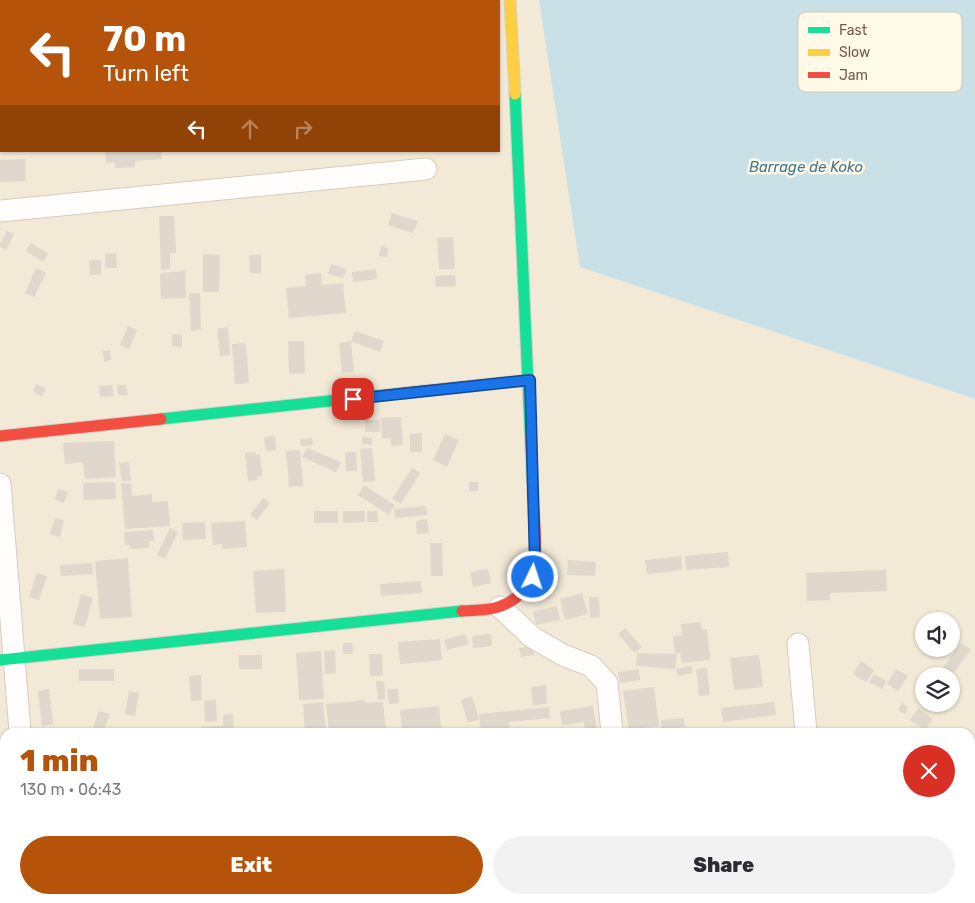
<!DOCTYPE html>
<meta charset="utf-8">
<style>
:root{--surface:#fff;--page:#f2f2f3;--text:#2b2b33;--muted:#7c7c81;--accent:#b45309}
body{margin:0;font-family:Rubik,sans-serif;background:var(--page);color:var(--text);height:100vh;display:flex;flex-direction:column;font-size:19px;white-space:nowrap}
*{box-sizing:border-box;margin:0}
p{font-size:16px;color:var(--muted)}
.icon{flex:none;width:28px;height:28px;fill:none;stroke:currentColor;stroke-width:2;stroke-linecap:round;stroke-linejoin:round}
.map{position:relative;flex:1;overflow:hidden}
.drawer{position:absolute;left:0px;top:728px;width:975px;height:176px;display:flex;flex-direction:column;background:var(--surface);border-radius:15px 15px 0 0;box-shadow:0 1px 4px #0004}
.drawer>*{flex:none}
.top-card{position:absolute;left:0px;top:0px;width:500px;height:152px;box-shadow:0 1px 4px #0004;background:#b45309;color:#fff;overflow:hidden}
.tools{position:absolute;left:915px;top:612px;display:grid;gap:10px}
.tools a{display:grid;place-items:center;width:45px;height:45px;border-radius:50%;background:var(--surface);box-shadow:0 1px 4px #0004;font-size:25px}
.pin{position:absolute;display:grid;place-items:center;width:42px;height:42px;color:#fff;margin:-21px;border-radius:10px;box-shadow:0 2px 8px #0006}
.me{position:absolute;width:55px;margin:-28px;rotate:4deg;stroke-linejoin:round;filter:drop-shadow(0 0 4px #0008)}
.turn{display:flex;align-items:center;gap:18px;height:105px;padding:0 20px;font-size:22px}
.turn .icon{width:65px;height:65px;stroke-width:2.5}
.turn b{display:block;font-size:35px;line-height:42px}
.lanes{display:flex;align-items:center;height:48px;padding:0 20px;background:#0003;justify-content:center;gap:25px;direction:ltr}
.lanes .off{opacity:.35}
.round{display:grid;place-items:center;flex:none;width:52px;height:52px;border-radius:26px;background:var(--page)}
.headline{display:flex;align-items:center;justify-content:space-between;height:85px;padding:0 20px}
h1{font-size:30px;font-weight:800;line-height:38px;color:var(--accent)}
.cta{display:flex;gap:10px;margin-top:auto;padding:10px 20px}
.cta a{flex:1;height:58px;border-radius:30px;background:var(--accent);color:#fff;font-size:20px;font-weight:800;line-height:58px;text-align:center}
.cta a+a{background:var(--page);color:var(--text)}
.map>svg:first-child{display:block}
.residential{fill:#f2e9d7;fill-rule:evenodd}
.water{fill:#c9e0e6}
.building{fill:#e0d8cc}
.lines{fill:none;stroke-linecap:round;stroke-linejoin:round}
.street-casing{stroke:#d6cdc2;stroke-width:23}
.fast-casing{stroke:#d7cfc4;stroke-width:13}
.slow-casing{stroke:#d7cfc4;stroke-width:13}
.jam-casing{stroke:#d7cfc4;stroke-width:13}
.street{stroke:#fefdfb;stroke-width:21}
.fast{stroke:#16e098;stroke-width:11}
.slow{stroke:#ffcf43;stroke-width:11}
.jam{stroke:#f24e42;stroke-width:11}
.route-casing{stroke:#114b97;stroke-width:12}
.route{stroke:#1a73e8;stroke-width:9}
.labels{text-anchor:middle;stroke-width:5;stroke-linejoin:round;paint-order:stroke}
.water-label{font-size:15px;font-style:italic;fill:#44788f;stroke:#fff9e7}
.key{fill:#fff9e7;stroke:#d5cab7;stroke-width:1}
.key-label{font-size:14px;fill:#745d48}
</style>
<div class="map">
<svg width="975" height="903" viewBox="0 0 975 903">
<rect width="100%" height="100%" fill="#f6f2e7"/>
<path class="residential" d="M0,0H975V903H0ZM1,1H499V151H1ZM924,621H951V649H924ZM924,676H951V704H924ZM5,732H970V899H5Z"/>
<polygon class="water" points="539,0 975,0 975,399 580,267"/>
<g class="building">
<polygon points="105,151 161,151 162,159 135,161 135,167 115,168 115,162 106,163"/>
<polygon points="25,159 26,181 0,182 0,160"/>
<polygon points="392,213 418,221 413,233 388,225"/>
<polygon points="159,216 174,216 176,253 170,253 170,269 161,270"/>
<polygon points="7,231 14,234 6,250 0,247 0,244"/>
<polygon points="453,237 455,269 439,269 437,238"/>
<polygon points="31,243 48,254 43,262 26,251"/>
<polygon points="381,246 388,248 387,257 379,256"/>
<polygon points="116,253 117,268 105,268 105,254"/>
<polygon points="203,254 220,255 219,292 203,292"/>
<polygon points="249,255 261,255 261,273 250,273"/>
<polygon points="89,260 101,260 101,275 90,275"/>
<polygon points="331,264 347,269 343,278 328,274"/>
<polygon points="36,268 46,273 34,297 25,293"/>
<polygon points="376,269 377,279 353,282 352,272"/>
<polygon points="185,271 186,298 161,299 160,273"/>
<polygon points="321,273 322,285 343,283 346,313 289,318 286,288 306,286 305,275"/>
<polygon points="455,275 456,286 436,287 435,276"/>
<polygon points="189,293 200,293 201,330 191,331"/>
<polygon points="128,326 137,330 129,349 120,345"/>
<polygon points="228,327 230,355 220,356 217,329"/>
<polygon points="355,331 384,341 380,352 351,341"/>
<polygon points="172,334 182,335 182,347 172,346"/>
<polygon points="288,341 304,341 305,373 289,374"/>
<polygon points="351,341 354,372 342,373 339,343"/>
<polygon points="246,343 249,383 235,384 232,344"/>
<polygon points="110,350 111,360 104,362 103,351"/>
<polygon points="36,384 46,388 42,396 33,392"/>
<polygon points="112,385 114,396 100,397 99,386"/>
<polygon points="117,385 126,385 128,395 118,395"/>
<polygon points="401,417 403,445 391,446 391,438 382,439 381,418"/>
<rect x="365" y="420" width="15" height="12"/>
<polygon points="422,433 422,452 410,452 410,434"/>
<polygon points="445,434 459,440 447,467 433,460"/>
<polygon points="275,436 276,450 266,451 264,437"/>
<polygon points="362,437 372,438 372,445 362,444"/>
<polygon points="312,438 313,445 301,446 300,439"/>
<polygon points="114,441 116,477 85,479 83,462 65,464 63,443"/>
<polygon points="307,448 341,462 336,472 302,457"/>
<polygon points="372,448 375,481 363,482 360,449"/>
<polygon points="300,450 303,486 289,487 286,451"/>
<polygon points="255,452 256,455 260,454 262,476 257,477 258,480 248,481 245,453"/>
<polygon points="345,452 356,452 357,471 346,471"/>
<polygon points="129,462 131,481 122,481 119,463"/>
<polygon points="412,468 420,473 401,504 392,499"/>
<polygon points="115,482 116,499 84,500 83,483"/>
<rect x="469" y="482" width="9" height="9"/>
<polygon points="131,483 132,496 152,494 152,502 168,501 170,526 125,529 121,484"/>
<polygon points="364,485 395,505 389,515 358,495"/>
<polygon points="58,489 68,492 64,503 55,500"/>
<polygon points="263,498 270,503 257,520 250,515"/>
<polygon points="426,506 427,515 395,518 394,509"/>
<rect x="314" y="511" width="24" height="12"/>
<polygon points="343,511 365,511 365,522 343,523"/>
<polygon points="367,511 377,511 378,522 367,522"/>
<polygon points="55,518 64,520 60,537 50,534"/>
<polygon points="427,519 429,533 417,534 416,521"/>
<polygon points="245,521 247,547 222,549 222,544 213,545 211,523"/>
<polygon points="205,522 206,539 183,540 182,523"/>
<polygon points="170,528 178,532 165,559 157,555"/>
<polygon points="153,530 154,541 149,541 149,548 130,549 129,545 125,545 124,532"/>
<polygon points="430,543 442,543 443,576 431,576"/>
<polygon points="728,552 729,567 686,570 685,556"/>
<polygon points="681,556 682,570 647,574 645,560"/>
<polygon points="128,558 132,617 100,619 95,561"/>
<polygon points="568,560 596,562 595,576 567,575"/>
<polygon points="92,563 93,574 61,576 60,565"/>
<polygon points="284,569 286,612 256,613 253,571"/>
<polygon points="488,569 491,583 473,587 470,572"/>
<polygon points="886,570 887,591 830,593 830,600 807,601 806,573"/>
<polygon points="37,573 47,576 39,600 29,597"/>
<polygon points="539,575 550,576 550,598 539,598"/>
<polygon points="421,581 422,593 381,596 380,584"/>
<polygon points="582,593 588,614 565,620 560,599"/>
<polygon points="81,594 93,598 85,627 73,624"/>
<polygon points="589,597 599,597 600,617 590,618"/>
<polygon points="557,606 560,620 536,625 533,612"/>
<polygon points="701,622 702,630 707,629 710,660 682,663 680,653 675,653 673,636 682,635 681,624"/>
<polygon points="625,628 642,647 635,653 618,634"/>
<polygon points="465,634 469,644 447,650 444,640"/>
<polygon points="491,634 492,646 473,648 472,636"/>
<polygon points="440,639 442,660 400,664 398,642"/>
<polygon points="343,643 352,643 353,654 343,654"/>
<polygon points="961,643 971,650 951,676 942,676 938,674"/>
<polygon points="532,646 534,655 521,657 519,648"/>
<polygon points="335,650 336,673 325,674 324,651"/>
<polygon points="321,651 324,699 299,700 296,653"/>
<polygon points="637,653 677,654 675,669 636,666"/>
<polygon points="369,654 382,654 383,676 370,676"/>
<rect x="239" y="655" width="23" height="14"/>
<polygon points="759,655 763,687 734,690 730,658"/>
<polygon points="861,661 874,670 866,682 853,674"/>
<polygon points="691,666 693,673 678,676 676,669"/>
<polygon points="707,668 710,695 699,696 696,669"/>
<rect x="79" y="669" width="35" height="12"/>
<polygon points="639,669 640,680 620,683 618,672"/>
<polygon points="896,669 908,676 898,691 887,684"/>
<polygon points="874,674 886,681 882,689 869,682"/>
<polygon points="201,675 202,700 191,701 189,676"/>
<polygon points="376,681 384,681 385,699 378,700"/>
<polygon points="546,685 547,704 533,705 531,687"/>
<polygon points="654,687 659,726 629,730 623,691"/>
<polygon points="49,689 53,724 42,726 38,691"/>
<polygon points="387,689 398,689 399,703 389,704"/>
<polygon points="129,691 139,693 135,716 125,714"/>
<polygon points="472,696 479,719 468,723 461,700"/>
<polygon points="216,700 217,721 205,722 204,701"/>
<polygon points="366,700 366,703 383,702 386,730 329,732 326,704"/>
<polygon points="323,702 326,732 305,732 303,704"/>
<polygon points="774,702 776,715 723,722 721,708"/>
<polygon points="902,703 908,707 905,714 898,710"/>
<polygon points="439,706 441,728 402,731 400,710"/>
<polygon points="593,706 597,732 585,732 584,722 562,725 560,711"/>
<polygon points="549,707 550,718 509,722 510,732 481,732 479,714"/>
<polygon points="918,708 933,719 925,730 910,720"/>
<polygon points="99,711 110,714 103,732 95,732 92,731"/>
<polygon points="233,714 234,732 202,732 202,727 223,726 223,715"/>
<polygon points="684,718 685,727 662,730 661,720"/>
<polygon points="659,729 659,732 638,732 638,731"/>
<polygon points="974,741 975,773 970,774 970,742"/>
<polygon points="972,781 975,781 975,802 970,802"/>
<polygon points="0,840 4,840 5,855 0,855"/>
<polygon points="970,848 975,848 975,860 970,861"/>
<polygon points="975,897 975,903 953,903 952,899"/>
<polygon points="950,899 950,903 936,903 936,900"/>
</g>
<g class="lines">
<g class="street-casing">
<g id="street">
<polyline points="0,211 426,169"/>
<polyline points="0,484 20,732"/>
<polyline points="500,607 532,637 563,655 591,666 607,683 612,732"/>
<polyline points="798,644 806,732"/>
<polyline points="970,834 975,834"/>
<polyline points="35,899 36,903"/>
<polyline points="375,899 375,903"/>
<polyline points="822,899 823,903"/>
<polyline points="95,903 136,899"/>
</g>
</g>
<g class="fast-casing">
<g id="fast">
<polyline points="515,94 533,495"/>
<polyline points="161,419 413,392"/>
<polyline points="0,660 462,611"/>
</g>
</g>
<g class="slow-casing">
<polyline id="slow" points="510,0 515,94"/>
</g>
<g class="jam-casing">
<g id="jam">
<polyline points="413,392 530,380"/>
<polyline points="0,436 161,419"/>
<path d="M462,611C474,610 490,611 501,606C547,589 534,533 533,495"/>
</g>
</g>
<use href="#street" class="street"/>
<use href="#fast" class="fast"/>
<use href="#slow" class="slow"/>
<use href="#jam" class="jam"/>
</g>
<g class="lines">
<g class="route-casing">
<polyline id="route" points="353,399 530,380 535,564 533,577"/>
</g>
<use href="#route" class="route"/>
</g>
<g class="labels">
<g class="water-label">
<text x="806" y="172">Barrage de Koko</text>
</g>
</g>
<rect x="798" y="12" width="164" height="80" rx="8" class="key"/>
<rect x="808" y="27" width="22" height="6" fill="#16e098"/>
<rect x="808" y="49" width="22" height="7" fill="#ffcf43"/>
<rect x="808" y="72" width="22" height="6" fill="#f24e42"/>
<g class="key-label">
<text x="839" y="35">Fast</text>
<text x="839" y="57">Slow</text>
<text x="839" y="80">Jam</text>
</g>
</svg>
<div class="tools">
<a><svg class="icon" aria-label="sound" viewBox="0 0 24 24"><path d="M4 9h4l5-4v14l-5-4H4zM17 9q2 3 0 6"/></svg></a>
<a><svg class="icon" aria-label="layers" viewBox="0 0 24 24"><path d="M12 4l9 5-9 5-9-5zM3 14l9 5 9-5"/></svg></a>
</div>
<div class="pin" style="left:353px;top:399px;background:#d93025"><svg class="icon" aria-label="arrive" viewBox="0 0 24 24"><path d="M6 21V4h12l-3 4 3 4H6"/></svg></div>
<svg class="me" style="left:533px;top:577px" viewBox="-20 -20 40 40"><circle r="17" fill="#1a73e8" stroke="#fff" stroke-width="3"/><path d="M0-11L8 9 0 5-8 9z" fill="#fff"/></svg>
<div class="top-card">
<div class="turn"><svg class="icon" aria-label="left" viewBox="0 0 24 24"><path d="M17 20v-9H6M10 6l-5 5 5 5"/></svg><div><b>70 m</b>Turn left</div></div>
<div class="lanes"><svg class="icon" aria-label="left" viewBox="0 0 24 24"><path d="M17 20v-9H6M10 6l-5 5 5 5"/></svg><svg class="icon off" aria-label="ahead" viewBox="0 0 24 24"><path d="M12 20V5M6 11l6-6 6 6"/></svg><svg class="icon off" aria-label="right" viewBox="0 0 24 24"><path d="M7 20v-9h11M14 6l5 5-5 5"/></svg></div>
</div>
<section class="drawer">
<div class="headline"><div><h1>1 min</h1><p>130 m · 06:43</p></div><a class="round" style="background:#d93025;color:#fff"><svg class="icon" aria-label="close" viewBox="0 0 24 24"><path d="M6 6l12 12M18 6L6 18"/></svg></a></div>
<div class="cta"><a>Exit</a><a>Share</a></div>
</section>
</div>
